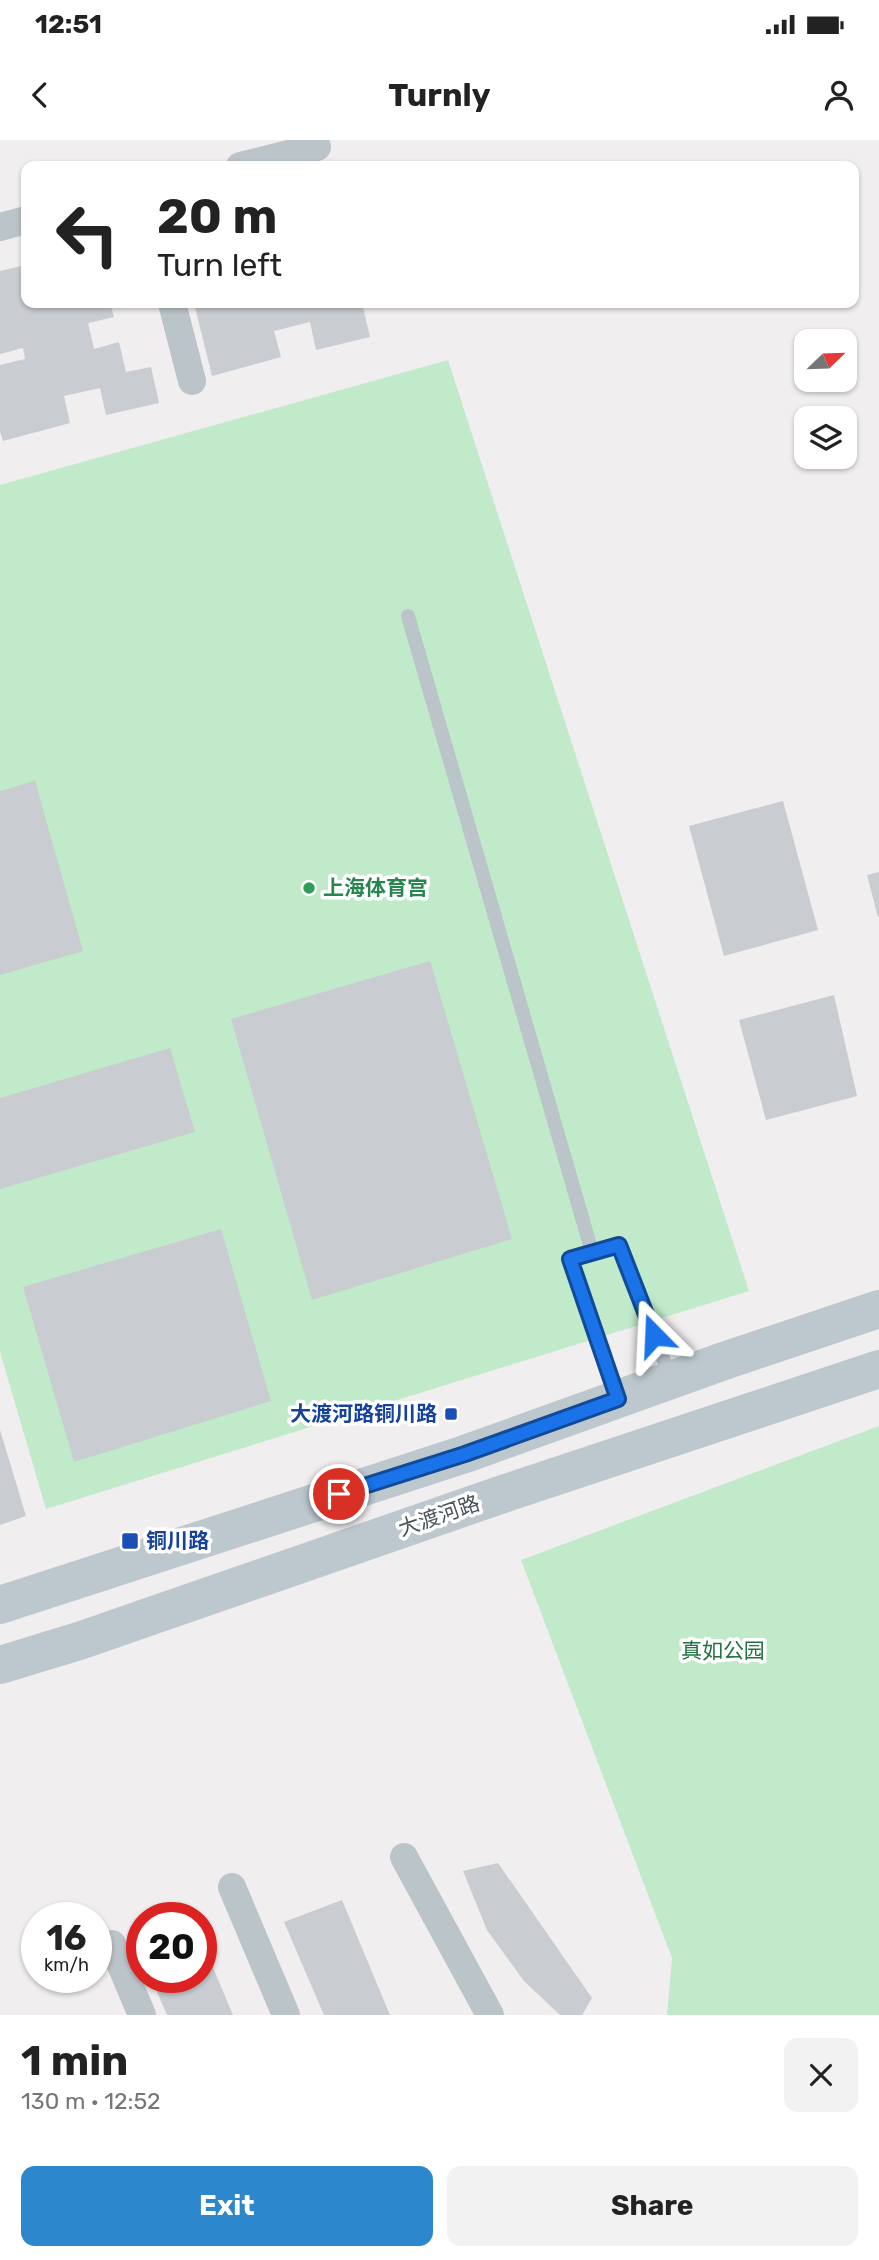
<!DOCTYPE html>
<meta charset="utf-8">
<style>
:root{--surface:#fff;--page:#f2f2f2;--text:#222;--muted:#767676;--accent:#2c87cc}
body{margin:0;font-family:Rubik,"Noto Sans SC",sans-serif;background:var(--page);color:var(--text);height:100vh;display:flex;flex-direction:column;font-size:26px;white-space:nowrap}
*{box-sizing:border-box;margin:0}
p{font-size:23px;color:var(--muted)}
.icon{flex:none;width:38px;height:38px;fill:none;stroke:currentColor;stroke-width:2;stroke-linecap:round;stroke-linejoin:round}
.map{position:relative;height:1875px;overflow:hidden}
.side{display:flex;flex-direction:column;background:var(--surface);flex:1}
.side>*{flex:none}
.top-card{position:absolute;left:21px;top:21px;width:838px;height:147px;border-radius:14px;box-shadow:0 2px 5px #0004;background:#fff;color:var(--text);overflow:hidden}
.needle{width:46px;rotate:67deg}
.buttons{position:absolute;left:794px;top:189px;display:grid;gap:14px}
.buttons a{display:grid;place-items:center;width:63px;height:63px;border-radius:14px;background:var(--surface);box-shadow:0 2px 5px #0004;font-size:35px}
.speed{position:absolute;left:21px;top:1762px;display:flex;gap:14px;font-size:35px;font-weight:700;text-align:center}
.speed>*{display:grid;place-content:center;width:91px;height:91px;border-radius:50%;background:var(--surface);box-shadow:0 2px 5px #0004;line-height:1}
.speed small{font-size:18px;font-weight:400}
.speed .limit{border:10px solid #d22;background:#fff;color:#111}
.pin{position:absolute;display:grid;place-items:center;width:60px;height:60px;color:#fff;margin:-30px;border:4px solid #fff;border-radius:50%;box-shadow:0 2px 7px #0007}
.me{position:absolute;width:77px;margin:-38px;rotate:339deg;stroke-linejoin:round;filter:drop-shadow(0 0 5px #0008)}
.turn{display:flex;align-items:center;gap:24px;height:147px;padding:0 21px;font-size:32px}
.turn .icon{width:91px;height:91px;stroke-width:2.5}
.turn b{display:block;font-size:49px;line-height:60px}
.round{display:grid;place-items:center;flex:none;width:74px;height:74px;border-radius:14px;background:var(--page)}
.headline{display:flex;align-items:center;justify-content:space-between;height:119px;padding:0 21px}
h1{font-size:42px;font-weight:700;line-height:52px}
.cta{display:flex;gap:14px;margin-top:auto;padding:14px 21px}
.cta a{flex:1;height:80px;border-radius:14px;background:var(--accent);color:#fff;font-size:28px;font-weight:700;line-height:80px;text-align:center}
.cta a+a{background:var(--page);color:var(--text)}
.status{display:flex;justify-content:space-between;align-items:center;height:49px;padding:0 35px;background:var(--surface);direction:ltr}
.status svg{height:19px;fill:currentColor}
header{display:flex;justify-content:space-between;align-items:center;height:91px;padding:0 21px;background:var(--surface);font-size:32px;font-weight:700}
.map>svg:first-child{display:block}
.green{fill:#c1eacb}
.building{fill:#c9ccd0}
.lines{fill:none;stroke-linecap:round;stroke-linejoin:round}
.lane{stroke:#bbc4c9;stroke-width:14}
.street{stroke:#bbc4c9;stroke-width:28}
.secondary{stroke:#bcc7ce;stroke-width:38}
.route-casing{stroke:#114b97;stroke-width:18}
.route{stroke:#1a73e8;stroke-width:12}
.leisure-dot{fill:#2e9e5b;stroke:#fff;stroke-width:2.5}
.transit-dot{fill:#1a4fb4;stroke:#fff;stroke-width:2.5}
.labels{text-anchor:middle;stroke-width:7;stroke-linejoin:round;paint-order:stroke}
.leisure-label{font-size:21px;font-weight:bold;fill:#27864d;stroke:#fff;text-anchor:start}
.transit-label{font-size:21px;font-weight:bold;fill:#164399;stroke:#fff;text-anchor:end}
.street-label{font-size:21px;fill:#485359;stroke:#fff}
.park-label{font-size:21px;fill:#21733f;stroke:#fff}
</style>
<div class="status"><b>12:51</b><svg viewBox="0 0 49 12"><path d="M0 12V9h3v3zM5 12V6h3v6zM10 12V3h3v9zM15 12V0h3v12zM26 1h20v11H26zM47 4h2v5h-2z"/></svg></div>
<header><svg class="icon" aria-label="back" viewBox="0 0 24 24"><path d="M15 5l-7 7 7 7"/></svg>Turnly<svg class="icon" aria-label="person" viewBox="0 0 24 24"><circle cx="12" cy="8" r="4"/><path d="M4 21q1-7 8-7t8 7"/></svg></header>
<div class="map">
<svg width="879" height="1875" viewBox="0 0 879 1875">
<rect width="100%" height="100%" fill="#f0eeee"/>
<g class="green">
<polygon points="448,220 749,1151 46,1369 0,1212 0,345"/>
<polygon points="879,1286 879,1875 667,1875 672,1818 521,1420"/>
</g>
<g class="building">
<polygon points="26,125 26,163 110,163 114,177 88,183 94,209 119,202 126,232 151,227 159,263 106,275 100,248 64,256 70,283 3,301 0,291 0,225 25,219 23,208 0,214 0,131"/>
<polygon points="194,163 336,163 336,166 362,163 370,197 316,210 310,182 274,191 281,217 212,236"/>
<polygon points="35,641 83,811 0,835 0,651"/>
<polygon points="783,661 818,790 724,816 689,686"/>
<polygon points="879,732 879,777 878,777 867,735"/>
<polygon points="430,821 512,1099 312,1160 231,879"/>
<polygon points="834,855 857,956 766,980 739,880"/>
<polygon points="170,908 195,992 0,1049 0,958"/>
<polygon points="221,1089 271,1261 74,1322 23,1147"/>
<polygon points="0,1290 26,1376 0,1385"/>
<polygon points="498,1723 592,1858 582,1875 560,1875 524,1841 487,1790 463,1731"/>
<polygon points="342,1760 390,1875 324,1875 284,1782"/>
<polygon points="201,1799 233,1875 167,1875 151,1838 201,1838"/>
</g>
<g class="lines">
<g class="lane">
<polyline points="408,476 592,1112"/>
<polyline points="617,1257 570,1119 619,1105 671,1239"/>
</g>
<g class="street">
<polyline points="240,26 317,7 315,0"/>
<polyline points="0,87 26,80"/>
<polyline points="172,163 192,241"/>
<polyline points="404,1717 490,1875"/>
<polyline points="232,1747 286,1875"/>
<polyline points="112,1804 142,1875"/>
</g>
<g class="secondary">
<polyline points="0,1465 465,1314 721,1222 879,1169"/>
<polyline points="0,1525 82,1500 500,1355 879,1229"/>
</g>
</g>
<g class="lines">
<g class="route-casing">
<polyline id="route" points="339,1354 465,1314 618,1259 570,1119 619,1105 654,1195"/>
</g>
<use href="#route" class="route"/>
</g>
<circle class="leisure-dot" cx="309" cy="748" r="7"/>
<g class="transit-dot">
<rect x="444" y="1267" width="14" height="14" rx="3.5"/>
<rect x="121" y="1392" width="18" height="18" rx="3.5"/>
</g>
<g class="labels">
<g class="leisure-label">
<text x="323" y="755">上海体育宫</text>
</g>
<g class="transit-label">
<text x="437" y="1281">大渡河路铜川路</text>
<text x="146" y="1408" text-anchor="start">铜川路</text>
</g>
<g class="street-label">
<text transform="translate(439 1376) rotate(-19)" y="7">大渡河路</text>
</g>
<g class="park-label">
<text x="723" y="1518">真如公园</text>
</g>
</g>
</svg>
<div class="buttons">
<a><svg class="needle" viewBox="-14 -14 28 28"><path d="M0-13l5 13h-10z" fill="#e53935"/><path d="M0 13l5-13h-10z" fill="#767676"/></svg></a>
<a><svg class="icon" aria-label="layers" viewBox="0 0 24 24"><path d="M12 4l9 5-9 5-9-5zM3 14l9 5 9-5"/></svg></a>
</div>
<div class="speed"><div>16<small>km/h</small></div><div class="limit">20</div></div>
<div class="pin" style="left:339px;top:1354px;background:#d93025"><svg class="icon" aria-label="arrive" viewBox="0 0 24 24"><path d="M6 21V4h12l-3 4 3 4H6"/></svg></div>
<svg class="me" style="left:654px;top:1195px" viewBox="-20 -20 40 40"><path d="M0-17L14 15 0 8-14 15z" fill="#1a73e8" stroke="#fff" stroke-width="4"/></svg>
<div class="top-card">
<div class="turn"><svg class="icon" aria-label="left" viewBox="0 0 24 24"><path d="M17 20v-9H6M10 6l-5 5 5 5"/></svg><div><b>20 m</b>Turn left</div></div>
</div>
</div>
<section class="side">
<div class="headline"><div><h1>1 min</h1><p>130 m · 12:52</p></div><a class="round"><svg class="icon" aria-label="close" viewBox="0 0 24 24"><path d="M6 6l12 12M18 6L6 18"/></svg></a></div>
<div class="cta"><a>Exit</a><a>Share</a></div>
</section>
